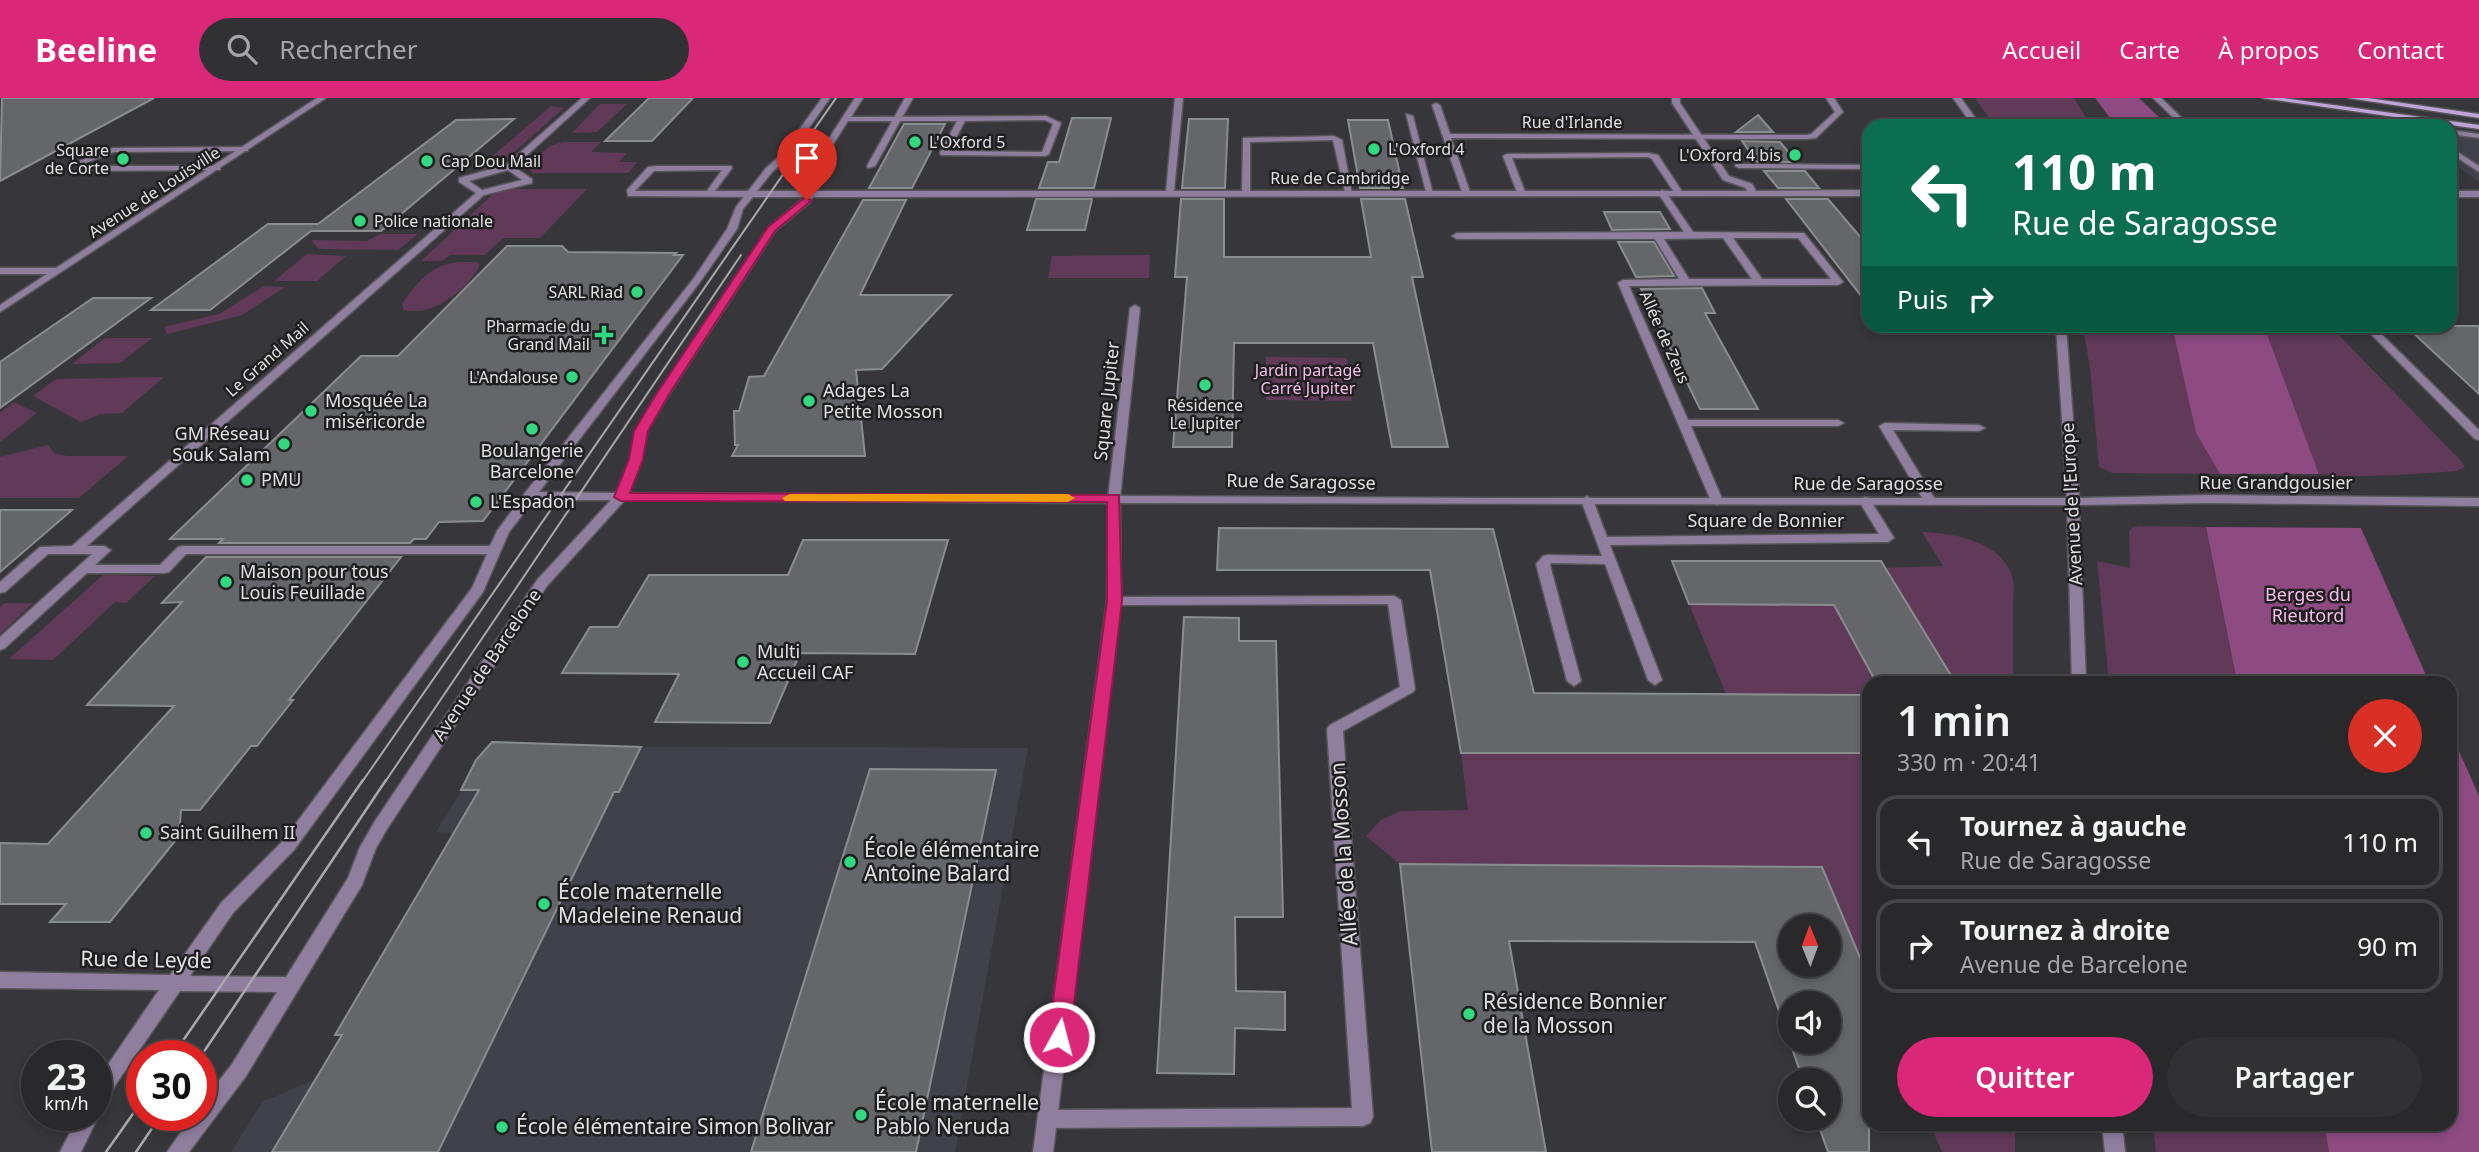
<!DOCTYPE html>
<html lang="fr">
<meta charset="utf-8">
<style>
:root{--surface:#29292c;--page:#313134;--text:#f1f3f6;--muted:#a5a6a9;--line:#454548;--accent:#db2777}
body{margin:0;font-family:"Noto Sans",sans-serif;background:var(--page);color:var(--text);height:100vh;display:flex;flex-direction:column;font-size:26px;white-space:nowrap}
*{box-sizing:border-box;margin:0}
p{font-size:23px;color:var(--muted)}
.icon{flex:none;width:38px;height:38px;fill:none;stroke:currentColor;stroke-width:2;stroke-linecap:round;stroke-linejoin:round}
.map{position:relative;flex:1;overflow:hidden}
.drawer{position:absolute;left:1862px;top:578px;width:595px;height:455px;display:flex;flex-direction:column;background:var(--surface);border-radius:21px;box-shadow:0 4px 10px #0003,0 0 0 2px var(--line)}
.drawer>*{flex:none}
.hud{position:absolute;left:1862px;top:21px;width:595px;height:214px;border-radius:21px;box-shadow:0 4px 10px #0003,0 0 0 2px var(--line);background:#0b6e4f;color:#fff;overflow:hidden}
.needle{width:46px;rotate:359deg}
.controls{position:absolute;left:1778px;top:816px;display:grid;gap:14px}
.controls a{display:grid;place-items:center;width:63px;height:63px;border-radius:50%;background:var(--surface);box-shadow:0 4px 10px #0003,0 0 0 2px var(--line);font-size:35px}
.speed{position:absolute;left:21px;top:942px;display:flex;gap:14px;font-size:35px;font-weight:700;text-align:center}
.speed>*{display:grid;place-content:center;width:91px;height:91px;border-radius:50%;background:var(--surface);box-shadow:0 4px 10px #0003,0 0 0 2px var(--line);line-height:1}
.speed small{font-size:18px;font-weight:400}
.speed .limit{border:10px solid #d22;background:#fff;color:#111}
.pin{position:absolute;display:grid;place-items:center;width:60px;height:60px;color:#fff;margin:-72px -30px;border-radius:50% 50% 50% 0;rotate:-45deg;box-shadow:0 0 7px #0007}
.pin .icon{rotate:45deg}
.me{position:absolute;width:77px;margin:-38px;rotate:7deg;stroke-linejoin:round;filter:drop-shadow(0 0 5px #0008)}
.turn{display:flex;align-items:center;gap:24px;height:147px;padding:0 35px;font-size:32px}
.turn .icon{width:91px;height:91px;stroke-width:2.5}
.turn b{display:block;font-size:49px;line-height:60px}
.then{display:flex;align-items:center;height:66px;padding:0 35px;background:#0003;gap:14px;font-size:26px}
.round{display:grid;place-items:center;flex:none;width:74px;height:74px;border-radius:37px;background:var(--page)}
.headline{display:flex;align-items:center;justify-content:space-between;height:119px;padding:0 35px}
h1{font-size:42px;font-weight:600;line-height:52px}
.cta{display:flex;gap:14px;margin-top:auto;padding:14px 35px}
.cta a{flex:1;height:80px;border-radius:42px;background:var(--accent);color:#fff;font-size:28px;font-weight:600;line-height:80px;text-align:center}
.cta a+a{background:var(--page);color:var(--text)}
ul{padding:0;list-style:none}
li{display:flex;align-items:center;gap:21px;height:94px;margin:0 14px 10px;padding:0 21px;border:4px solid var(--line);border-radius:21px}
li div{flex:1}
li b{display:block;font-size:26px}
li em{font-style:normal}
header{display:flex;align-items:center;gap:42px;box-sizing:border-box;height:98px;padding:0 35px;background:var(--accent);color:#fff}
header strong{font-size:33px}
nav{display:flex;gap:38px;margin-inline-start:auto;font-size:24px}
.search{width:490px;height:63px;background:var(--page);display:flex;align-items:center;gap:18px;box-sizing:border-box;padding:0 24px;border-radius:38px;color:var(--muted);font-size:26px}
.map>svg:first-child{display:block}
.built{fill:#40414a}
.green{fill:#613a5a}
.forest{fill:#8e4b82}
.building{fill:#646669;stroke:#8a8d90;stroke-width:2;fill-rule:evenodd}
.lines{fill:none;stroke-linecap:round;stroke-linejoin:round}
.lane-casing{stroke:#565659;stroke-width:3}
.street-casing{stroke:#565659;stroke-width:3}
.secondary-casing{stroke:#565659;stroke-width:3}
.lane{fill:#8f7e9e;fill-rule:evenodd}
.street{fill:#8f7e9e;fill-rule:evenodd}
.secondary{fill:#c0a4d9;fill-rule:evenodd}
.tram-far1{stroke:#a9a9ac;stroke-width:2}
.tram{stroke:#a9a9ac;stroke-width:2.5}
.route{fill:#db2777;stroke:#8e194d;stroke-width:2}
.slow{fill:#f59e0b}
.poi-dot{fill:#34d881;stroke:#1f1f20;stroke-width:2.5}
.labels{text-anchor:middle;stroke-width:5;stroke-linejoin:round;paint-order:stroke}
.far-street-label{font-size:16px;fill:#e1e1e4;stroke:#1f1f20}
.far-poi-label{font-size:16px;fill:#e1e1e4;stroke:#1f1f20;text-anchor:end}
.far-park-label{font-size:16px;fill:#f7beeb;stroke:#1f1f20}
.poi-label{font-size:18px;fill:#e1e1e4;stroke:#1f1f20;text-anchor:start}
.street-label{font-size:18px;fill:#e1e1e4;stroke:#1f1f20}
.park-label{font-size:18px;fill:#f7beeb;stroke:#1f1f20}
.near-poi-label{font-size:21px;fill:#e1e1e4;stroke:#1f1f20;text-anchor:start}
.near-street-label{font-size:21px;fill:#e1e1e4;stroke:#1f1f20}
</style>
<header>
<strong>Beeline</strong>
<div class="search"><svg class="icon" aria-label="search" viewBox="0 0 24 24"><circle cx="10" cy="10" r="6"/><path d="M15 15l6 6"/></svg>Rechercher</div>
<nav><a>Accueil</a><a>Carte</a><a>À propos</a><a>Contact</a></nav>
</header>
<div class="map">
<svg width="2479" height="1054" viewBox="0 0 2479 1054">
<rect width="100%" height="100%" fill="#37373b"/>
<g class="built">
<polygon points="2450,30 2479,34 2479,84 2450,63"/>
<polygon points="489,648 1028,650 955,1054 231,1054 262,1004 316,981 474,981 495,937 335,937 454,735 436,734"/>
</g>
<g class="green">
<polygon points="1975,0 2074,0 2091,28 1995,28"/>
<polygon points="600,6 627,6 597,34 572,35"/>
<polygon points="551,8 564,10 498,68 475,73"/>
<polygon points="563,44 601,44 591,54 627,55 619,64 637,64 628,75 533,75 526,68 550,48"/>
<polygon points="512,91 587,91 540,140 503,140 485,157 450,157 442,163 421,163 493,96"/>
<polygon points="381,136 418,136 398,152 319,151 311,142 366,143"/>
<polygon points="307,156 346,158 317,183 274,183"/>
<polygon points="1150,157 1149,180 1048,180 1052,158"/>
<path d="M460,164H477L480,167C468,191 432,220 404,212L402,206C419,183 429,167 460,164Z"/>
<polygon points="264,188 285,189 242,217 167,236 164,229 219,216"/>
<polygon points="2083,228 2172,228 2196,335 2220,376 2112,375 2099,369 2090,270"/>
<path d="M2264,228H2330L2460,362L2465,369L2456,373C2410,376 2364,381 2319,376Z"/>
<polygon points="105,240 152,240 120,265 72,266"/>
<polygon points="1266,259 1347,260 1352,303 1266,302"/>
<polygon points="164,279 122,315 101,316 81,324 33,298 56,281"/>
<polygon points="14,304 37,315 0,344 0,315"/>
<polygon points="48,347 54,355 67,358 128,358 79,400 0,400 0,359"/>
<polygon points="2140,428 2206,429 2237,584 2109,584 2097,463 2130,470 2129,434 2132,430"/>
<path d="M1922,434C1954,435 2003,443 2013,481C2015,489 2013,500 2013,508C2013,533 2013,559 2013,584H1955L1885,470L1943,468Z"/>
<polygon points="103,477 155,478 126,505 115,504 53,562 9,561"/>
<polygon points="5,505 33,505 0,536 0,509"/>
<polygon points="1689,506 1834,507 1876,584 1869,584 1869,597 1726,596"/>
<polygon points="1461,655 1869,655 1869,881 1822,769 1401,767 1366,738 1381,722 1401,713 1468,712"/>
<polygon points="1930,1026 2015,1026 2015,1054 1942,1054"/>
<polygon points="2153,1026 2324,1026 2329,1054 2156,1054"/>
</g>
<g class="forest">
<polygon points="2095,0 2139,0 2168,28 2116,28"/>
<polygon points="2172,228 2264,228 2319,376 2220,376 2196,335"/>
<polygon points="2206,429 2361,430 2429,584 2237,584"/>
<polygon points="2450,633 2479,698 2479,1054 2329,1054 2324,1026 2450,1026"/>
</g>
<g class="building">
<polygon points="2,0 154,0 0,83"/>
<polygon points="649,0 693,0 652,43 605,43"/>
<polygon points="1758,17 1773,34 1736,34"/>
<polygon points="1072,20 1111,20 1094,90 1039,90 1048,64 1059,64"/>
<polygon points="514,21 381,133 311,133 210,212 151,212 268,126 318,126 456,22"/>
<polygon points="1189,21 1228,21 1225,90 1182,90"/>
<polygon points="1348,22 1388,22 1403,90 1360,90"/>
<polygon points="904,26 945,26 912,90 869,90"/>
<polygon points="1742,43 1780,44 1797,64 1757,64"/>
<polygon points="1764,73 1805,73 1819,90 1778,90"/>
<polygon points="1036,101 1092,101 1085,132 1027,132"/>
<polygon points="1181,101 1224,101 1224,159 1371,159 1361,101 1405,101 1423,179 1412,179 1448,349 1392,349 1373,245 1234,245 1232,349 1173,349 1187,179 1175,179"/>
<polygon points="1786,101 1828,101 1869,149 1869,208"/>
<polygon points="863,102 906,102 860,197 951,197 882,271 856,272 865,358 732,358 738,347 735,347 734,313 739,313 749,279 764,278"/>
<polygon points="1604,114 1660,114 1670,131 1612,132"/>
<polygon points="1618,144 1654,144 1674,178 1636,179"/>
<polygon points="507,148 562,148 568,154 676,155 674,157 683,157 483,423 439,424 426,441 414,441 410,445 219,445 223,441 170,441 361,258 398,258"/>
<polygon points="1702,190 1715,215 1705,215 1758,311 1700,311 1641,191"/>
<polygon points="93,200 151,200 0,310 0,264"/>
<polygon points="2406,228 2479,228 2479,296 2439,259"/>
<polygon points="0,412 72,412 0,474"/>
<polygon points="1219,430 1493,431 1534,595 1869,597 1869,655 1461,655 1430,472 1217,472"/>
<polygon points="803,442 948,442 915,556 800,555 770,625 655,624 679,576 562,575 590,529 618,529 649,477 788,477"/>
<polygon points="206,459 401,459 289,602 293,602 257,648 251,648 200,712 181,712 179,738 110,824 50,824 66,806 0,806 0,745 48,746 174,608 87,607 182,504 162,505"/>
<polygon points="1672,463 1881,463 1955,584 1876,584 1834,507 1689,506"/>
<polygon points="1184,519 1239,520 1239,543 1276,543 1283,819 1235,819 1236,893 1285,894 1285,932 1235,930 1234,976 1157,975"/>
<polygon points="492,644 641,649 619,694 614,694 438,1054 272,1054 342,937 335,937 479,692 461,692 476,662"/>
<polygon points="870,671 996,672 916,1054 751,1054"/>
<path d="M1400,766L1822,769L1869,881V1054H1828L1816,1020H1829V982H1803L1755,844L1509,843L1546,1054H1432ZM1790,828H1829V866H1790ZM1790,905H1829V943H1790Z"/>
</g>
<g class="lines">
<g class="lane-casing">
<g id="lane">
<polygon points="905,0 913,0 875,68 868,70 867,68"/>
<polygon points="1826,0 1834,0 1843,14 1816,40 1807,41 1451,40 1470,94 1466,97 1462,94 1432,7 1436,5 1440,7 1450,36 1807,37 1811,36 1835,14"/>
<polygon points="1953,0 1961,0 1981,28 1973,28"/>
<polygon points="1406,16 1413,18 1433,96 1426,94"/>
<polygon points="2450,32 2479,36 2479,40 2450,36"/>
<polygon points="1334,38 1342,42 1352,96 1345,94 1333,42 1250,44 1250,94 1246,97 1242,94 1243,40"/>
<polygon points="245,49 248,49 248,53 114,54 83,66 84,68 220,68 220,72 217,72 82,73 74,65 113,50"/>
<polygon points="2450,49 2479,68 2479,74 2450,55"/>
<polygon points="1648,55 1658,57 1683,95 1682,97 1676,97 1652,61 1648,59 1512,60 1525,94 1521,97 1517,94 1503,58 1507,56"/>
<polygon points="1736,66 1869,67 1869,71 1739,70 1735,68"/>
<path d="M657,68H731L732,70L715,93H751L755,96L751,99L628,98L627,92L648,69ZM722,72L707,93H635L654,73Z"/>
<path d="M1662,92L1665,93L1693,134L1804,135L1843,184L1838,187L1629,188L1688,322H1838L1844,325L1838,328H1691L1723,403L1717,407L1711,403L1618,185L1623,182L1679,181L1655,141H1457L1452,138L1457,135L1684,134L1658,95ZM1723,140L1752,181H1689L1664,141ZM1733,140H1798L1831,181H1762Z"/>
<polygon points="1135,207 1140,210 1120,400 1114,404 1108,400 1130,210"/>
<polygon points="1885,325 1979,327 1985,330 1979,333 1893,332 1936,403 1930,407 1924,403 1879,328"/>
<polygon points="1587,398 1593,402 1607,439 1879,436 1859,403 1865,399 1869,400 1894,440 1888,444 1610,447 1662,582 1655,587 1648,582 1605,466 1551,465 1550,467 1581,583 1574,588 1567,583 1536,466 1543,458 1548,457 1602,458 1581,402"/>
<polygon points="1394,498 1401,502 1415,591 1413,594 1343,633 1373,1019 1370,1025 1363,1028 1048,1030 1041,1027 1038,1021 1041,1015 1048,1012 1352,1010 1327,631 1330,627 1400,589 1388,506 1114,507 1107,503 1114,499"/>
</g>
</g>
<g class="street-casing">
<g id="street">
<polygon points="317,0 326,0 0,214 0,207 47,176 0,176 0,170 56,170"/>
<path d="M582,0H590L514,69L532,81V85L484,97L87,448H104L111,452L95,467H160L178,449L183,448H490L497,433L525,395L694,180L727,131L736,109L766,70L781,57L822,0H830L787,61L772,74L757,93H808L815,81V62L855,0H863L851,19L1046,18L1061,25L1049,56L1045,58L941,57L940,55L957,23H848L823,62V81L816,93H1166L1175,0H1183L1174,93H1747L1746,90L1723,82L1672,5V0H1680V5L1729,78L1752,86L1756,93L1869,92V98L813,99L810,104L775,133L668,298L647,333L642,361L629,395L1483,400H2067L2056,228H2066L2079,400L2209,397L2479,400V408L2209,405L2079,407L2086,584H2072L2067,407L1120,405L1121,503L1053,1054H1033L1107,503L1108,405L625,402L547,488L387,731L376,750L362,787L246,978L189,1054H167L193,1017H201V1006L232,966L277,894L180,893L116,986L103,1009L97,1012L99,1017L81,1054H60L79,1017H96V984L159,892L0,890V874L170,877L221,805L282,744L472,490L487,456H186L169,474L164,475H87L5,550L0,552V539L92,456H48L5,494L0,495V484L40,449L72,448L476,95L459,84V80L506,67ZM1045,22L1053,26L1042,54L949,53L965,23ZM508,72L522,82L482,92L469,83ZM753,99H805L769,129L656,298L635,333L630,361L616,395L539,394L700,184L737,131L743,111ZM534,402H611L537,482L375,723L360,749L348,780L286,879L190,878L233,815L294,752L483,494L509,434Z"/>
<polygon points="2153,0 2161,0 2190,28 2182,28"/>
<rect x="2450" y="93" width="29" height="6"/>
<polygon points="2363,228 2373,228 2479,332 2479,342 2475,341"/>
<polygon points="2102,1026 2122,1026 2125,1054 2105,1054"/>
</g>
</g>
<g class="secondary-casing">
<g id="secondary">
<polygon points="2262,0 2282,0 2479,27 2479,31"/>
<polygon points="2348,0 2368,0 2479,16 2479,20"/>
</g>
</g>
<use href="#lane" class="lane"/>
<use href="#street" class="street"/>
<use href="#secondary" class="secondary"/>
<g class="tram-far1">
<polyline points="362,684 836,0"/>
<polyline points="385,684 741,157"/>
</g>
<g class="tram">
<polyline points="173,957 363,682"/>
<polyline points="201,958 386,682"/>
<polyline points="106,1054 142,1003"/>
<polyline points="136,1054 161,1017"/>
</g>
</g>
<polygon class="route" points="804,100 812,102 775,133 668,298 648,333 643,361 630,395 1119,397 1122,503 1070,939 1066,945 1059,948 1051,945 1048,939 1107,503 1107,404 621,403 614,399 629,361 634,333 655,298 768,129"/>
<polygon class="slow" points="790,396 1068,396 1075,400 1068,404 785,403 782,400"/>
<g class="poi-dot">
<circle cx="915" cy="44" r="7"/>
<circle cx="1374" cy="51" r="7"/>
<circle cx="1795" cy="57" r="7"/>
<circle cx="123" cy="61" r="7"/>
<circle cx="427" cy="63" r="7"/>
<circle cx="360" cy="123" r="7"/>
<circle cx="637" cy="194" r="7"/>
<path d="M600.5 226.5h7v7h7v7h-7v7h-7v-7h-7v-7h7z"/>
<circle cx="572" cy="279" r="7"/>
<circle cx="1205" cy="287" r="7"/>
<circle cx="809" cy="303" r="7"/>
<circle cx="311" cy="313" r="7"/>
<circle cx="532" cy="331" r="7"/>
<circle cx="284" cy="346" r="7"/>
<circle cx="247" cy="382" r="7"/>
<circle cx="476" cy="404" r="7"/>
<circle cx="226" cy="484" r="7"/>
<circle cx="743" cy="564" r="7"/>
<circle cx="146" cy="735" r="7"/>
<circle cx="850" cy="764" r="7"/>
<circle cx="544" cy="806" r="7"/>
<circle cx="1469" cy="916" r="7"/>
<circle cx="861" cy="1017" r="7"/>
<circle cx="502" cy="1029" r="7"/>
</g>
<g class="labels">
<g class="far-street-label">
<text x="1572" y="30">Rue d'Irlande</text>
<text x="1340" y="86">Rue de Cambridge</text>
<text transform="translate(154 94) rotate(-33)" y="6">Avenue de Louisville</text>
<text transform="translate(1665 239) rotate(66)" y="6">Allée de Zeus</text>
<text transform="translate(267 261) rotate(-41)" y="6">Le Grand Mail</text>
</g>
<g class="far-poi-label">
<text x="929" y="50" text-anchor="start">L'Oxford 5</text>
<text x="1388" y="57" text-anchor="start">L'Oxford 4</text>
<text x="109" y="58">Square<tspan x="109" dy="18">de Corte</tspan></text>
<text x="1781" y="63">L'Oxford 4 bis</text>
<text x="441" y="69" text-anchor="start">Cap Dou Mail</text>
<text x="374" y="129" text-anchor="start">Police nationale</text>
<text x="623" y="200">SARL Riad</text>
<text x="590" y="234">Pharmacie du<tspan x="590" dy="18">Grand Mail</tspan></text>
<text x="558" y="285">L'Andalouse</text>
<text x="1205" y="313" text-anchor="middle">Résidence<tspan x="1205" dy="18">Le Jupiter</tspan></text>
</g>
<g class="far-park-label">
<text x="1308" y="278">Jardin partagé<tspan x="1308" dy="18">Carré Jupiter</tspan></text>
</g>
<g class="poi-label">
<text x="823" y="299">Adages La<tspan x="823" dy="21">Petite Mosson</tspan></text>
<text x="325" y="309">Mosquée La<tspan x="325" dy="21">miséricorde</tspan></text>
<text x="270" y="342" text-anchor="end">GM Réseau<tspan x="270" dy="21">Souk Salam</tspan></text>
<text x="532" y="359" text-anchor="middle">Boulangerie<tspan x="532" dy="21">Barcelone</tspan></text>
<text x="261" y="388">PMU</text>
<text x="490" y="410">L'Espadon</text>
<text x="240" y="480">Maison pour tous<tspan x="240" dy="21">Louis Feuillade</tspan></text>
<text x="757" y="560">Multi<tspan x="757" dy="21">Accueil CAF</tspan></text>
<text x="160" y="741">Saint Guilhem II</text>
</g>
<g class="street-label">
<text transform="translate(1107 303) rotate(-84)" y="6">Square Jupiter</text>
<text transform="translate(1301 384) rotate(1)" y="6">Rue de Saragosse</text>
<text x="2276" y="391">Rue Grandgousier</text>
<text x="1868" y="392">Rue de Saragosse</text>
<text transform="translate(2072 406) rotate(-93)" y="6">Avenue de l'Europe</text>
<text x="1766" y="429">Square de Bonnier</text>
<text transform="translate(487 567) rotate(-56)" y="6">Avenue de Barcelone</text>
</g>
<g class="park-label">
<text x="2308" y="503">Berges du<tspan x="2308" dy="21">Rieutord</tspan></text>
</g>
<g class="near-poi-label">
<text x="864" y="759">École élémentaire<tspan x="864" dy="24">Antoine Balard</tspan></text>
<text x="558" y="801">École maternelle<tspan x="558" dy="24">Madeleine Renaud</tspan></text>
<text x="1483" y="911">Résidence Bonnier<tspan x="1483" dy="24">de la Mosson</tspan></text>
<text x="875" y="1012">École maternelle<tspan x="875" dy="24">Pablo Neruda</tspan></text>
<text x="516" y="1036">École élémentaire Simon Bolivar</text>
</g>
<g class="near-street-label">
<text transform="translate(1344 756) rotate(-94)" y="7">Allée de la Mosson</text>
<text transform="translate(146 862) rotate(1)" y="7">Rue de Leyde</text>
</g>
</g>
</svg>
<div class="controls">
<a><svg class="needle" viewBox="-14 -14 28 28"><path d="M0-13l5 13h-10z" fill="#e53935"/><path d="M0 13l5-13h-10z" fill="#a5a6a9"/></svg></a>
<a><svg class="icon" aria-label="sound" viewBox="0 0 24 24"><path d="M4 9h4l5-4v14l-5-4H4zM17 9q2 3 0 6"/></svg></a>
<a><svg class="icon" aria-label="search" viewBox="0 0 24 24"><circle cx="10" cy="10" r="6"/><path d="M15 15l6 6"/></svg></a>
</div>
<div class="speed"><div>23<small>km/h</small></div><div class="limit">30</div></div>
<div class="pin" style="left:807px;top:102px;background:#d93025"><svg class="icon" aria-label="arrive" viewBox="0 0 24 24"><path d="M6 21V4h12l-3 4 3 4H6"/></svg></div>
<svg class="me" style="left:1059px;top:939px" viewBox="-20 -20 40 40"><circle r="17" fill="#db2777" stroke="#fff" stroke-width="3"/><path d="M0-11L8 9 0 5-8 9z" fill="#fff"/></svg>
<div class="hud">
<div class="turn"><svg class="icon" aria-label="left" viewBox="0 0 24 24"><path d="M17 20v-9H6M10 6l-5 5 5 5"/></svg><div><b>110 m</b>Rue de Saragosse</div></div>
<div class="then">Puis<svg class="icon" aria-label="right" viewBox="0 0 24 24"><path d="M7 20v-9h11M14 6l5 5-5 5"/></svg></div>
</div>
<section class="drawer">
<div class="headline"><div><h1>1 min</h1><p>330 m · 20:41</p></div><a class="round" style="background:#d93025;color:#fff"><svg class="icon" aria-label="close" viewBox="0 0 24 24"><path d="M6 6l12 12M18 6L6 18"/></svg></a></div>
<ul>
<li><svg class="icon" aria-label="left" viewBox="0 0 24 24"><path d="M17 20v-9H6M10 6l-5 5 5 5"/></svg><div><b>Tournez à gauche</b><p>Rue de Saragosse</p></div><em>110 m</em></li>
<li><svg class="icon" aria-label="right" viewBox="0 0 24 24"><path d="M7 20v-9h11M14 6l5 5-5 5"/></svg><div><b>Tournez à droite</b><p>Avenue de Barcelone</p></div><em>90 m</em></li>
</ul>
<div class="cta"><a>Quitter</a><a>Partager</a></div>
</section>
</div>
